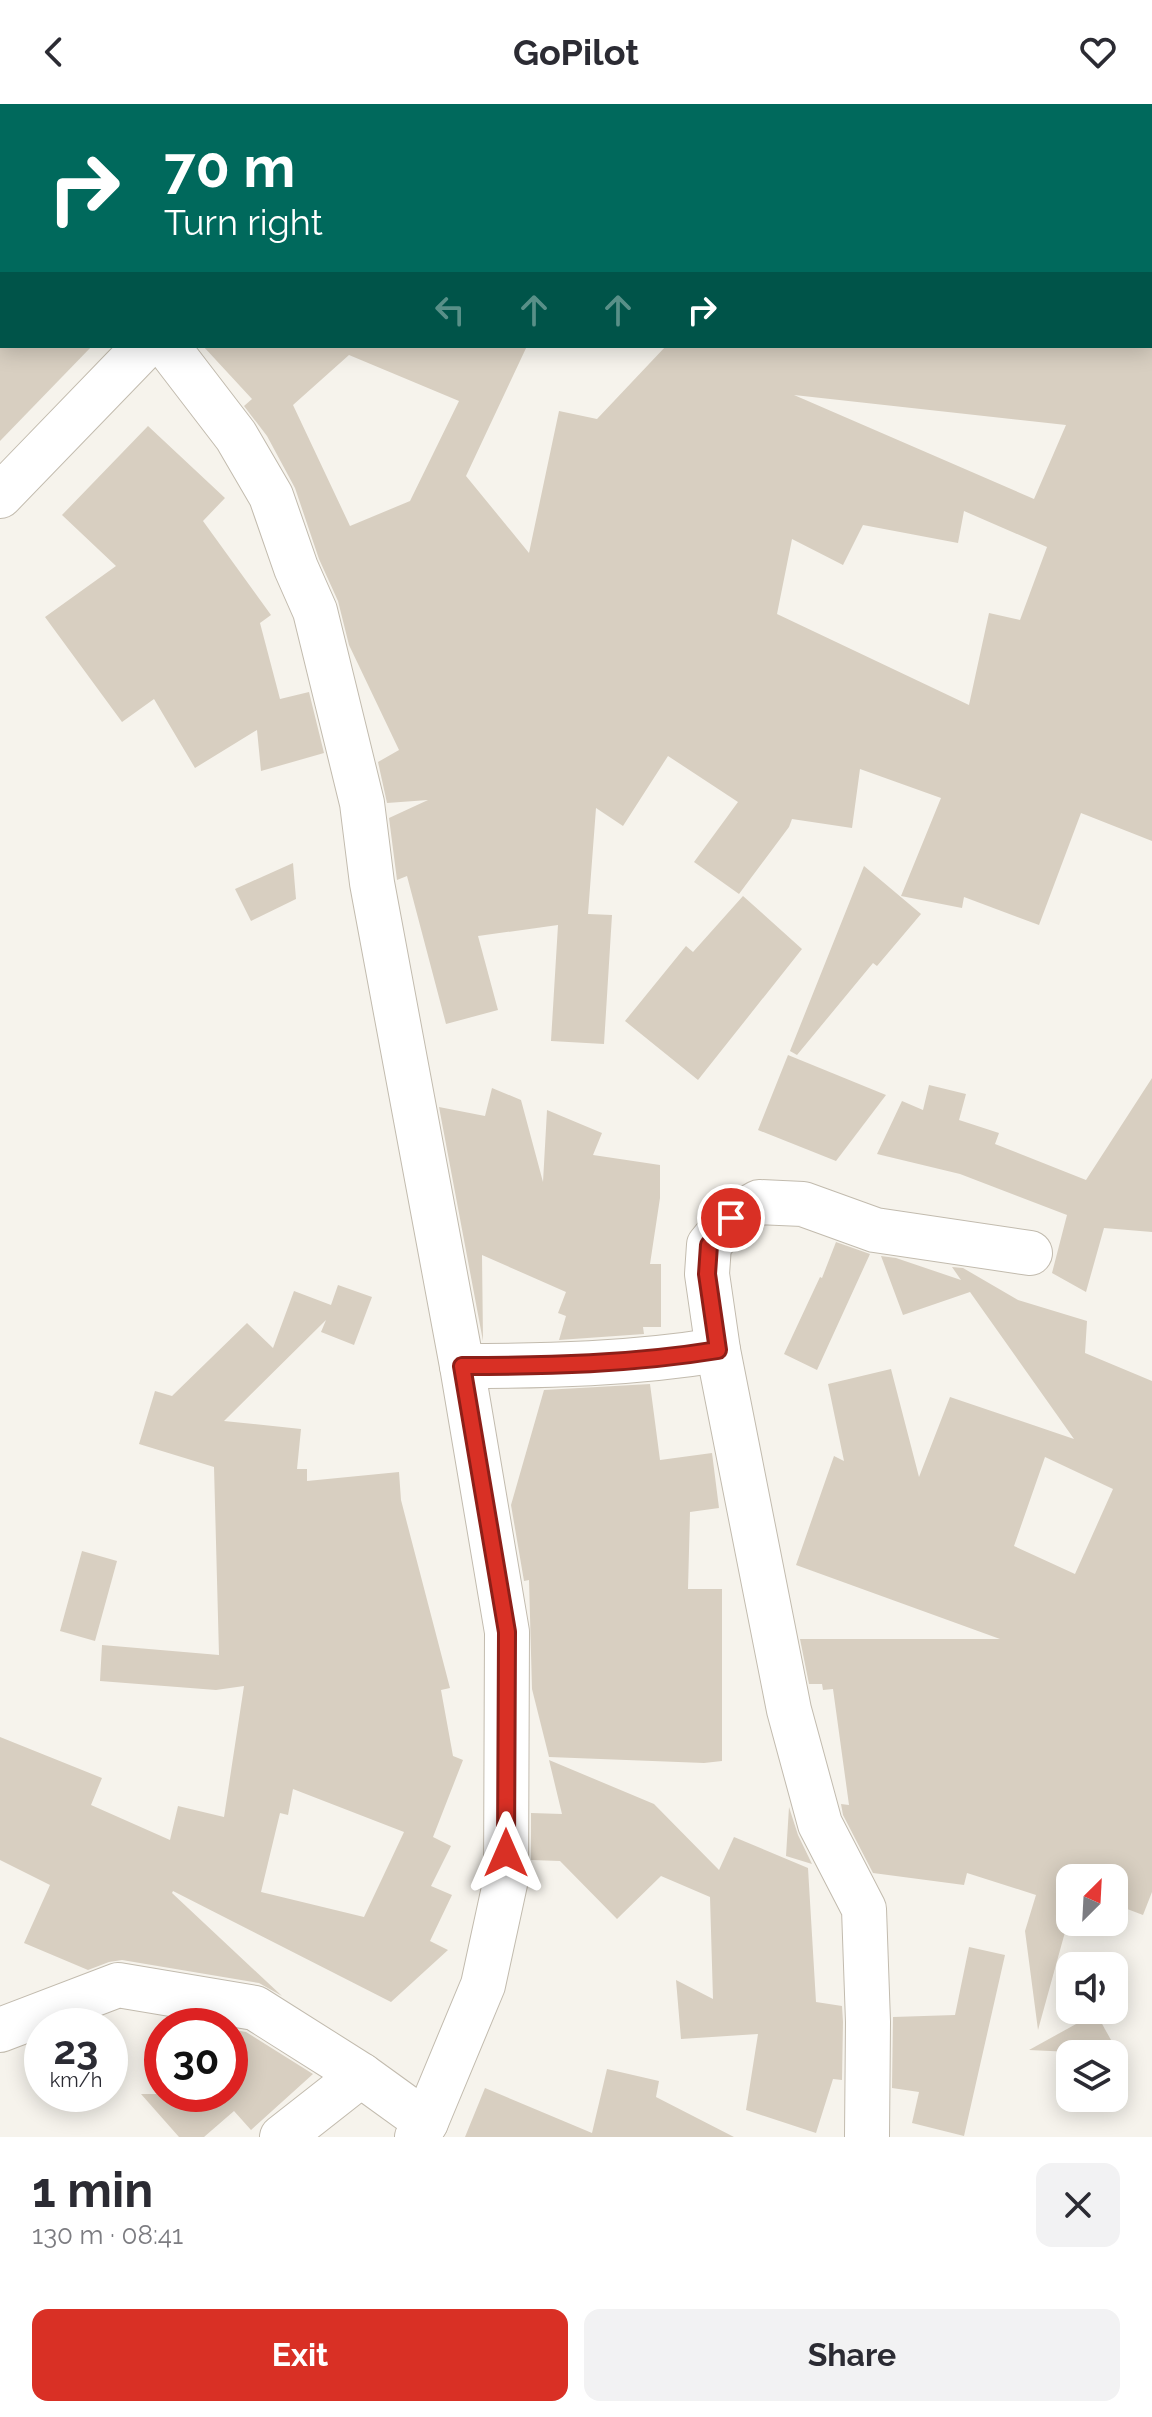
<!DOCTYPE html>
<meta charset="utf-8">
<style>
:root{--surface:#fff;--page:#f2f2f3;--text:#2b2b33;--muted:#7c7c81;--accent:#d93025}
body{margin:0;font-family:Raleway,sans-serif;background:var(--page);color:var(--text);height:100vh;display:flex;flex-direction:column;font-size:30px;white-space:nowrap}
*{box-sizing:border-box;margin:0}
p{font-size:26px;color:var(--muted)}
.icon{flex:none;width:44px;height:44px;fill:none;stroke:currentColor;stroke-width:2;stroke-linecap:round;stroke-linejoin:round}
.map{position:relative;height:2033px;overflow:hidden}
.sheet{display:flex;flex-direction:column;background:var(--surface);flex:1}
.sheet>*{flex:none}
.banner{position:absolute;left:0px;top:0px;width:1152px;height:244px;box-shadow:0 4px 20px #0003;background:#00695c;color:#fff;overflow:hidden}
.needle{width:52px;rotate:24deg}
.fabs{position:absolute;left:1056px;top:1760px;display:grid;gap:16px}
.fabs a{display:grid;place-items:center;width:72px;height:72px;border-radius:16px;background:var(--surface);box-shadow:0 4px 20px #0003;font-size:40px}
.speed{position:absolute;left:24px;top:1904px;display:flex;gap:16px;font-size:40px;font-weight:700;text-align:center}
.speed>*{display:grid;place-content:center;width:104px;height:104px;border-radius:50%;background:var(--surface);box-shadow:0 4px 20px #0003;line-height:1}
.speed small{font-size:20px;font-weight:400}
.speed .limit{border:12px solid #d22;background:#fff;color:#111}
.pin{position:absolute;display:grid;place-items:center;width:68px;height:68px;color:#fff;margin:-34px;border:4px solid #fff;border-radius:50%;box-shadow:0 2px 8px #0007}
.me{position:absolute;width:88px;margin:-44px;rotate:0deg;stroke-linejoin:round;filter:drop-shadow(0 0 6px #0008)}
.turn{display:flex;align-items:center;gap:28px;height:168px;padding:0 32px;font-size:36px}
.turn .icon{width:104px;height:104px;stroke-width:2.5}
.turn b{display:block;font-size:56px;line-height:68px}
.lanes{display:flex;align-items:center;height:76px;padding:0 32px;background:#0003;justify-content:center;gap:40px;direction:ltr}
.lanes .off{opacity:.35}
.round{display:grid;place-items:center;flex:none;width:84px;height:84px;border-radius:16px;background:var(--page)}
.headline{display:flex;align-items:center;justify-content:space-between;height:136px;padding:0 32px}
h1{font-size:48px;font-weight:700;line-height:60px}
.cta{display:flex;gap:16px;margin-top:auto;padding:16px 32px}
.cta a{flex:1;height:92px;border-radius:16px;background:var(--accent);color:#fff;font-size:32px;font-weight:700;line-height:92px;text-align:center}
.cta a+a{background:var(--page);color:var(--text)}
header{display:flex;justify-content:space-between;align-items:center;height:104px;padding:0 32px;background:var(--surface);font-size:36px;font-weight:700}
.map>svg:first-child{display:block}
.building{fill:#d8cfc1;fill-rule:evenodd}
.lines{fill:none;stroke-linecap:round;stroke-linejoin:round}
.minor-casing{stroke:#c2bbae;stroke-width:46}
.minor{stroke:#fff;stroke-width:44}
.route-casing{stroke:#8d1f18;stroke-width:20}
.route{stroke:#d93025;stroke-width:14}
</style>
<header><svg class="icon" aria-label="back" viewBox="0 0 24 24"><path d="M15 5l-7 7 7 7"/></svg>GoPilot<svg class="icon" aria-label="heart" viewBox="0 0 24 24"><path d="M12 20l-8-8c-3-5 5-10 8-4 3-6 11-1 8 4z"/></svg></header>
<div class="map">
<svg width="1152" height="2033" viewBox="0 0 1152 2033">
<rect width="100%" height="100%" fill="#f6f3ec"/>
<g class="building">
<polygon points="0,242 92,242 0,337"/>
<path d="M203,242H527L466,372L529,449L559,307L597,315L666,242H1152V737L1081,709L1039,821L964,793L962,804L901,792L941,694L860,665L852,724L792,715L789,723L739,790L694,758L738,698L668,652L623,722L596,704L588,810L612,811L604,940L551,937L558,821L478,832L498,906L446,920L407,772L397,776L389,714L428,696L387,699L378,658L399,646L349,541L338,497L319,455L295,384L267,332L244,302L252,295ZM349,251L459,297L410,397L350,422L293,301ZM794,291L1066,321L1034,395ZM964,407L1047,443L1020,516L989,509L969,601L777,510L792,435L843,461L863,421L958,439Z"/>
<polygon points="148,322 225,394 203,417 271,511 260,519 280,595 309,588 324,649 261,667 257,626 195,664 154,595 122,618 45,513 116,462 62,411"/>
<polygon points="293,759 296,795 251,817 235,785"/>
<polygon points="864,762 921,810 877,862 873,859 797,951 790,947"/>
<polygon points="743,792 802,845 698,976 625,917 686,842 693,848"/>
<polygon points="788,951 886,991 836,1057 758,1026"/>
<polygon points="1152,974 1152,1128 1104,1124 1086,1188 1052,1169 1067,1111 960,1070 877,1050 902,997 923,1006 929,981 966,990 959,1016 999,1029 995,1040 1086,1076"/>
<polygon points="492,984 521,996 543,1078 547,1006 602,1029 593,1051 660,1061 660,1094 650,1160 661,1160 661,1223 643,1223 644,1230 559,1236 566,1212 558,1209 566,1188 482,1151 483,1237 439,1003 485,1012"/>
<polygon points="836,1138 870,1150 817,1266 784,1250 820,1173 822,1174"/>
<path d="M881,1152L896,1154L961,1176L952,1163L963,1164L1018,1196L1087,1217L1085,1249L1152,1277V1788L1143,1811L1114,1800V1774H1070V1810L1038,1926L1025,1827L1036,1791L967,1769L964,1781L873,1769L843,1711L841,1700L849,1701L833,1585L823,1586L822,1580H809L800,1535H1000L796,1461L834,1352L844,1357L828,1280L891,1265L919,1373L950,1293L1074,1335L970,1188L903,1211ZM1045,1353L1113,1385L1075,1470L1014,1442Z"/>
<path d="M338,1181L372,1193L354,1241L321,1228L326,1216L224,1317L301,1325L297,1365H307V1377L399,1368L401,1396L450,1584L441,1586L453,1652L463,1656L433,1733L451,1742L431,1782L452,1791L430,1837L448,1846L391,1898L173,1787L172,1789L282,1892L259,1879L122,1856L109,1858L88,1866L24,1839L50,1781L0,1756V1633L102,1674L91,1701L170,1736L178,1702L224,1713L244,1582L216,1586L100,1577L102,1541L219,1551L214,1363L139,1340L155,1287L172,1292L247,1219L273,1244L294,1187L331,1201ZM293,1685L404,1728L364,1813L261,1788L280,1709L288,1711Z"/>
<polygon points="650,1280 660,1356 712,1349 719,1404 690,1408 688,1485 722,1485 722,1657 704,1659 549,1653 532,1585 529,1476 524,1477 511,1401 544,1286"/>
<polygon points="82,1447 117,1457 95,1537 60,1527"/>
<polygon points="549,1656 654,1700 719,1766 734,1733 808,1764 816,1898 842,1902 843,1918 842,1976 833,1975 816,2029 746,2006 758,1930 681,1935 676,1876 713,1895 710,1793 661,1772 617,1815 560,1757 531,1756 531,1709 562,1710"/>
<polygon points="789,1703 798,1731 812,1760 786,1752"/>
<polygon points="969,1843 1005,1851 964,2032 912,2019 919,1988 892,1984 893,1913 955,1911"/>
<polygon points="1096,1909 1121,1954 1114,1954 1114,1950 1029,1946"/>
<polygon points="230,1925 246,1928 313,1970 251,2026 234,2007 204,2033 179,2033 141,1990 230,1990"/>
<polygon points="607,1965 659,1977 656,1993 734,2033 465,2033 485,1984 592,2029"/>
</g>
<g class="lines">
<g class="minor-casing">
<g id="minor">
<polyline points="1056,0 1065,2"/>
<polyline points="261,2 263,0"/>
<polyline points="407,2 409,0"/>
<polyline points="1150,22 1152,22"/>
<polyline points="167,242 236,332 271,392 296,464 315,507 362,699 372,779 462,1262 507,1528 506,1775 483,1881 426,2018 417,2033"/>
<polyline points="0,392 145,242"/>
<path d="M462,1262C548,1262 632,1260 718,1246"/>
<polyline points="0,1926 118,1881 255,1904 361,1971 426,2018"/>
<polyline points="282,2033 361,1971"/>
<polyline points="867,2033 868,1918 864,1805 820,1720 789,1606 718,1246 707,1170 709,1141 731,1114 759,1098 803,1100 875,1126 1030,1149"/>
</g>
</g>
<use href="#minor" class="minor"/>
</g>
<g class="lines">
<g class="route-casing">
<path id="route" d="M506,1749L507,1528L462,1262C548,1262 632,1260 718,1246L707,1170L709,1141L731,1114"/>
</g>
<use href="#route" class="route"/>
</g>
</svg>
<div class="fabs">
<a><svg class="needle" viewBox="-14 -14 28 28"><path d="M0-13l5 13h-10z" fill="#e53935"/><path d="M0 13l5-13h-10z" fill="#7c7c81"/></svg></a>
<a><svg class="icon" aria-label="sound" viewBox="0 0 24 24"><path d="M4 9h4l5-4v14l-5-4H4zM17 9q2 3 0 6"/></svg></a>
<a><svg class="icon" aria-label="layers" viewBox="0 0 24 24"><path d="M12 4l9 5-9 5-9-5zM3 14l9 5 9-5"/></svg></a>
</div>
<div class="speed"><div>23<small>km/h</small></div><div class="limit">30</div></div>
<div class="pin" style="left:731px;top:1114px;background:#d93025"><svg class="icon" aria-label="arrive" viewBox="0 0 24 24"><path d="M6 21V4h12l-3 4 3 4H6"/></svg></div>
<svg class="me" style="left:506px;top:1749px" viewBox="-20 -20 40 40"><path d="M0-17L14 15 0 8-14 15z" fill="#d93025" stroke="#fff" stroke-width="4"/></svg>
<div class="banner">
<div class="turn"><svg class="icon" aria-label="right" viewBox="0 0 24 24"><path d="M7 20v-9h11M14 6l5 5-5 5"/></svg><div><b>70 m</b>Turn right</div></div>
<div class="lanes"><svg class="icon off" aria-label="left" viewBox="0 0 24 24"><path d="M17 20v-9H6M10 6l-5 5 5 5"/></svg><svg class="icon off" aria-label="ahead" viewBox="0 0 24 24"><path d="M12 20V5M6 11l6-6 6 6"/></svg><svg class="icon off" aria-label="ahead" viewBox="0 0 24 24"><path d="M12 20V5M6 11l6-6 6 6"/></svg><svg class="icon" aria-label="right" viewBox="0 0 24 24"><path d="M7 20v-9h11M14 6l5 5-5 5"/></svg></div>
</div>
</div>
<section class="sheet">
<div class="headline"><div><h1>1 min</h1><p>130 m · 08:41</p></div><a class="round"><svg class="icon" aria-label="close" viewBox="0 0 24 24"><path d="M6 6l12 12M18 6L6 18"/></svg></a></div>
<div class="cta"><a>Exit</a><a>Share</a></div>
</section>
